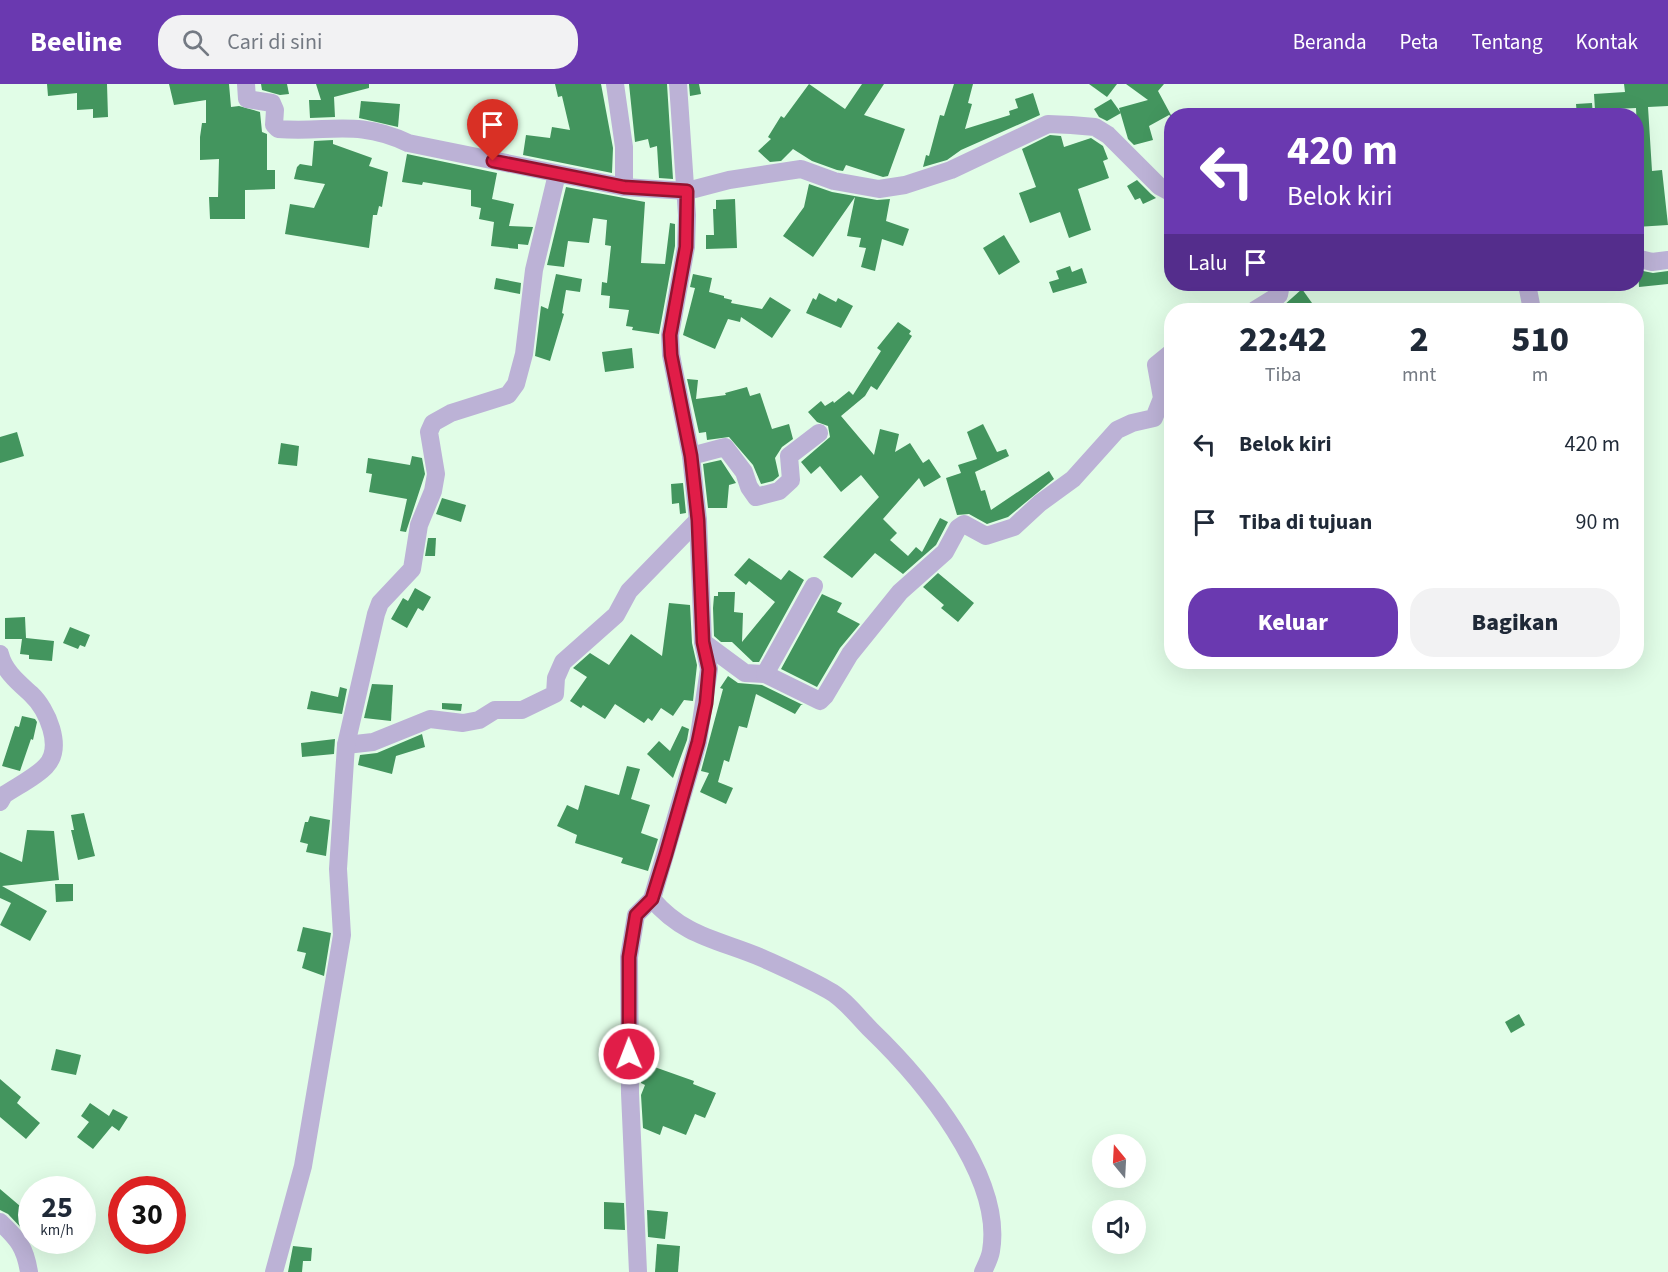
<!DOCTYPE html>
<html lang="id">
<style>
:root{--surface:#fff;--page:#f2f2f3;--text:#1f2937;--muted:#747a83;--accent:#6a39b0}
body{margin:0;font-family:"Source Sans 3",sans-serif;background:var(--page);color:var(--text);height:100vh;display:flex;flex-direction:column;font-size:22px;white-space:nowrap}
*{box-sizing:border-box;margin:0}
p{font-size:20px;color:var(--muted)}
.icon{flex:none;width:33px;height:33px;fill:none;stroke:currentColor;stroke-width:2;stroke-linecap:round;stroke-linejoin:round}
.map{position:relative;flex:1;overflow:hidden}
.drawer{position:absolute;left:1164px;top:219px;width:480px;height:366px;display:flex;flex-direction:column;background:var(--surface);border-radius:24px;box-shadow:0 6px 24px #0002}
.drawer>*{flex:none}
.banner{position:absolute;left:1164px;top:24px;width:480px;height:183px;border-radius:24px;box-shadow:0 6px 24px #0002;background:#6a39b0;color:#fff;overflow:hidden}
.needle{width:39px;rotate:342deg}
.controls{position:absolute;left:1092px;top:1050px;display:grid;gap:12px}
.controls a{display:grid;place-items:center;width:54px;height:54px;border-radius:50%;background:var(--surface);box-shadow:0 6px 24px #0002;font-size:30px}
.speed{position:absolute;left:18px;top:1092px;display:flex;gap:12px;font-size:30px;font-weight:700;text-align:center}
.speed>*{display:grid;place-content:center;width:78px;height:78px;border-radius:50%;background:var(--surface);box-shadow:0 6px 24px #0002;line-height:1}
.speed small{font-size:15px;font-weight:400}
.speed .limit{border:9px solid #d22;background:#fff;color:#111}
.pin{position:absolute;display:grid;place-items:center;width:51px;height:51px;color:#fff;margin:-62px -26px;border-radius:50% 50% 50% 0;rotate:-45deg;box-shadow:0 0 6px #0007}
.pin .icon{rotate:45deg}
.me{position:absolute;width:66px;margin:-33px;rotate:359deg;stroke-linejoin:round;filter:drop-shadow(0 0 4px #0008)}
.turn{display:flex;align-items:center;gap:21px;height:126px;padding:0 24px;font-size:27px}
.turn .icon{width:78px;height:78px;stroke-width:2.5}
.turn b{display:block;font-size:42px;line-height:51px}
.then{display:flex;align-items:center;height:57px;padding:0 24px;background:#0003;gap:12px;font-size:22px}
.eta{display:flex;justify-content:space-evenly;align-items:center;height:102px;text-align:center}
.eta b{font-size:36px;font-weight:800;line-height:42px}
.action{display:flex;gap:12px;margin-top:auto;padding:12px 24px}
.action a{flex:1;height:69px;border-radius:24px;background:var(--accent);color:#fff;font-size:24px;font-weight:800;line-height:69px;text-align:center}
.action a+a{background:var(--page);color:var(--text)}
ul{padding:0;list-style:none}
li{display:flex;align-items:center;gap:18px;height:78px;padding:0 24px}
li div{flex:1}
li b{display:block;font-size:22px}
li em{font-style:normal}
header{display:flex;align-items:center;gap:36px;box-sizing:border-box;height:84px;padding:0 30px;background:var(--accent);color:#fff}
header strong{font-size:28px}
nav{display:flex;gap:33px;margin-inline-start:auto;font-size:21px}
.search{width:420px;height:54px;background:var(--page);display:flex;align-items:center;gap:15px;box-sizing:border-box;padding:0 21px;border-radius:24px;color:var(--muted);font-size:22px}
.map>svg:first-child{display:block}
.building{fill:#43955e}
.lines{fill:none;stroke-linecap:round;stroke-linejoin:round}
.minor{stroke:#bcb2d6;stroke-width:18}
.route-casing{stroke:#92132f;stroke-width:15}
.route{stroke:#e11d48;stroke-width:10}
</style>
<header>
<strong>Beeline</strong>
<div class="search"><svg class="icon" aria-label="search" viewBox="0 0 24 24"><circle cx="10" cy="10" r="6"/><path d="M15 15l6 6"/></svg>Cari di sini</div>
<nav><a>Beranda</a><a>Peta</a><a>Tentang</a><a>Kontak</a></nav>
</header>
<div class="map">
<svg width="1668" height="1188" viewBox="0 0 1668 1188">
<rect width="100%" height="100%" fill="#e1fde7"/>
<g class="building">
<polygon points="47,0 107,0 108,33 93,34 93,25 77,26 77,9 48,12"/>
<polygon points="169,0 229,0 231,23 239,22 260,28 262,48 267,50 267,86 275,86 275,105 245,106 245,135 210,135 209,113 218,113 219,75 200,76 200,53 202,39 206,39 206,16 174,21"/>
<polygon points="261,0 287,0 289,10 280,11 262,6"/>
<polygon points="316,0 369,0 369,4 334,13 335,33 310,34 309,16 321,16"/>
<polygon points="555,0 601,0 613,64 612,89 523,71 526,51 550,54 552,43 570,46 562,12 558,13"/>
<polygon points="629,0 667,0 673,95 659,94 657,62 650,64 648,55 635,58"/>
<polygon points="689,0 699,0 701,10 690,12"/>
<polygon points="809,0 845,25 862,0 884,0 864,31 905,45 888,92 883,93 846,81 843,87 837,86 812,77 793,65 781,77 770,78 758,67 771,55 768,53 781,32 784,34"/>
<polygon points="954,0 973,0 968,19 972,20 965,45 1010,31 1009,27 1018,24 1015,15 1033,9 1040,31 961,66 947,76 923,83 926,71 929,72 940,31 944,32"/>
<polygon points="1089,0 1117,0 1107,13"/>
<polygon points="1126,0 1164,0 1158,7 1172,33 1169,31 1149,42 1153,56 1134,61 1128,55 1119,24 1148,16"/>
<polygon points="1624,0 1668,0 1668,22 1648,23 1652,87 1662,86 1668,141 1636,143 1636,119 1640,119 1636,24 1595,26 1594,10 1625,8"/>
<polygon points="1111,15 1121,29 1107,37 1099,33 1094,25"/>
<polygon points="361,17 400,20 398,43 359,34"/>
<polygon points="1592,19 1593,32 1577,32 1576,20"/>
<polygon points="1050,51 1061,52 1064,63 1091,54 1103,62 1108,75 1103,77 1109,94 1078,105 1091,146 1069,154 1060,128 1030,139 1019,109 1036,103 1022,65"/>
<polygon points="333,56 333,60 372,74 369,82 388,88 382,123 379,122 377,131 373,131 369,164 285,150 290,120 314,124 325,100 294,95 297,83 300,80 312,82 314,57"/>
<polygon points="407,70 497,89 492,115 514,120 509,142 533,143 528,161 518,160 518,165 491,162 494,138 479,135 481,124 471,122 471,106 423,98 422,101 402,98"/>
<polygon points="1137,96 1151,110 1156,114 1143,120 1140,114 1135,116 1127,102"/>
<polygon points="809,100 832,108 877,116 890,115 886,137 909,145 903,162 882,155 875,187 861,183 866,164 859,163 861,154 847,152 855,113 813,173 783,152 804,123"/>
<polygon points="566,103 645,118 641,179 665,180 670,139 675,140 675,162 659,250 632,246 633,243 626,242 629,226 609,224 610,212 601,211 602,198 607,199 611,162 605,161 607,136 593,134 589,159 568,157 564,183 547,181"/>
<polygon points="735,115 737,164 706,165 706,151 714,151 713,125 716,125 716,116"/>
<polygon points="1004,151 1020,178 999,191 983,164"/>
<polygon points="1070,182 1072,188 1082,184 1087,199 1053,209 1049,198 1059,195 1056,187"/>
<polygon points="1638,186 1653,189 1668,187 1668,200 1639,203"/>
<polygon points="556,190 582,195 580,208 566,206 562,229 564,230 550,277 535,272 541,222 548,225"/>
<polygon points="693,190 712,194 709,208 724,212 724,214 732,216 731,219 762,225 770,213 791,226 772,254 741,233 740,238 728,235 715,265 683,251 695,204 690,203"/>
<polygon points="496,194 521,199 520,210 494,205"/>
<polygon points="1302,205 1317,226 1286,226 1283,222"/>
<polygon points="819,209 836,218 838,214 853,222 841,244 806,229 813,214 816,216"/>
<polygon points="898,238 911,247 909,250 912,252 877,306 871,302 865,312 841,332 874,371 880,345 899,350 895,368 910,359 923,379 929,375 941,393 924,403 919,394 883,435 897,449 890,456 908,472 916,463 922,468 940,434 948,438 936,461 903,490 875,469 852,494 823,473 879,413 861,391 841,408 820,382 811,390 801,378 830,353 828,342 817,338 808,328 821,317 825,322 833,317 834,319 849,307 853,311 881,267 877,264"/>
<polygon points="632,264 634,284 605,288 602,268"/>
<polygon points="687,295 698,296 696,315 726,311 725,309 747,303 750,312 760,309 772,345 789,340 793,355 782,363 775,374 779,392 773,397 761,400 753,381 729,353 707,356 706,348 699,349"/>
<polygon points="983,340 997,368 1006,365 1009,372 975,388 981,407 985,406 991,426 1049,387 1054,395 1008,433 987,440 969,430 957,431 946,394 961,389 958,381 977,375 967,348"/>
<polygon points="17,348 24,372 0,379 0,353"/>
<polygon points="281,359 299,362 297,382 278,380"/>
<polygon points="412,372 422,374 425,390 406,448 400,447 407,415 369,408 372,390 366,389 368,374 410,381"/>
<polygon points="721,376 736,399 729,401 727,424 708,424 703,380"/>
<polygon points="683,399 686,429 680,430 679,419 672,420 671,400"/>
<polygon points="442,414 466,421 461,438 436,430"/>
<polygon points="428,454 436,454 435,472 425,472"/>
<polygon points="749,474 781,496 789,486 804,496 759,578 753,578 732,558 721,558 714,552 713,524 714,512 718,512 718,508 735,508 734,528 743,529 742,558 775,518 749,497 746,501 734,491"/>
<polygon points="938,489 974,519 958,538 941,524 944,521 923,503"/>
<polygon points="415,504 431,513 423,527 418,524 407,544 391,535 403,514 408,517"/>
<polygon points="822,510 842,519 837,528 860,540 840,564 817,603 781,585"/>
<polygon points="669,519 690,521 692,559 697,581 693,617 684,616 673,632 661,624 652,637 648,634 644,639 615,620 605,635 583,621 581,624 570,617 587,593 573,584 590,569 609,581 631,550 662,572"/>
<polygon points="25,533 26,554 54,557 52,577 29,575 29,571 20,570 22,555 5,555 5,534"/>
<polygon points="70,543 90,551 85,563 80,561 78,565 63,559"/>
<polygon points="728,592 738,599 762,601 803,621 801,621 795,630 756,610 747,644 739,642 729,678 724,676 718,698 733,704 726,720 700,708 709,689 701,687 723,605 720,604"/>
<polygon points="372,600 393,601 391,637 364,634"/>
<polygon points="340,603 347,605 342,630 307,625 311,607 338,613"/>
<polygon points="442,619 462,620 461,627 442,625"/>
<polygon points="22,632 35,635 37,638 33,656 31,655 20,687 2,682 15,642 19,643"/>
<polygon points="682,642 689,645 687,656 673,694 647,670 659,657 670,667"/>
<polygon points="422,650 425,663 396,672 392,690 358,681 360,671 377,669"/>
<polygon points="335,655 334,670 302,673 301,659"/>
<polygon points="627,682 640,685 631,715 650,721 641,749 658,755 648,787 621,779 623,774 575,759 577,751 557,742 567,721 578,726 585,701 619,711"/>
<polygon points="84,729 95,772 78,776 71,746 74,746 71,731"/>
<polygon points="310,732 330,736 326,772 306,768 308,760 300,758 305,738 308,738"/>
<polygon points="27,746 54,747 59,796 2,802 47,827 30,857 0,841 11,819 0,814 0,768 22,778"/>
<polygon points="55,800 73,800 73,817 56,818"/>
<polygon points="303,843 331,849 324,892 302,884 306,869 297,867"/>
<polygon points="1519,930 1525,941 1511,949 1505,938"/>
<polygon points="56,965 81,971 76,991 51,986"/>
<polygon points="646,980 694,997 693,1000 716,1009 705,1034 695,1030 686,1051 663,1042 660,1051 643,1044 641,1011 645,1001 641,999 641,991"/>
<polygon points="0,995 21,1013 17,1019 40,1039 26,1055 0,1033"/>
<polygon points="90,1019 109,1032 113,1025 128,1033 119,1047 112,1042 93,1065 77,1053 89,1038 81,1032"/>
<polygon points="0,1105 20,1122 32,1108 32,1143 26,1149 8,1130 0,1126"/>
<polygon points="604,1118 624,1119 625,1146 604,1145"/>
<polygon points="647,1126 668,1128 665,1155 648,1153"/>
<polygon points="657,1160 680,1162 678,1188 655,1188"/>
<polygon points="293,1162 312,1164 311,1177 303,1177 302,1188 288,1188"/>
</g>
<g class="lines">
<g class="minor">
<path d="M246,0L247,15L272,19L275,26L274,41L278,45C329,49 357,35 408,59L624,103L687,107L729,96L801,85L834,97L879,105L905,101L951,86L1048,40L1071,41L1095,43L1108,51L1159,102L1172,109"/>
<polyline points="615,0 624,63 624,103"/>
<path d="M678,0L687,131L686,163L670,251L671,271L691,372L698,436L703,558L709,585L698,658L652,815C684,853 720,856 762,874C784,884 807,894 828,906C844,914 858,933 871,946C921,994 1004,1092 991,1167C990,1174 986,1181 983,1188"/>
<polyline points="1636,174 1652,178 1668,176"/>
<polyline points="1527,200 1532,226"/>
<polyline points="1255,226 1279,211 1281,200"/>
<polyline points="691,372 725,363 744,388 749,403 756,413 779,407 791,396 789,372 819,349"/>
<polyline points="703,558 745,589 765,590 820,617 825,612 850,570 900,508 945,468 958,444 964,440 986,452 1014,443 1040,419 1073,395 1117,346 1132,339 1154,334 1162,314 1156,281 1172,268"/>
<path d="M0,570C4,587 19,599 31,610C47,625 64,663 46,682C36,693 17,702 4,711L0,718"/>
<polyline points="765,590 814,502"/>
<polyline points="346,661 373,658 430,635 463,639 479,636 495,626 522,626 555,610 556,594 563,578 616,531 629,507 698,436"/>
<path d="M0,1138C18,1155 25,1163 29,1188"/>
<polyline points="274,1188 303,1082 342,851 338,785 346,661 376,530 380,519 412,485 419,441 433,407 436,390 429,348 433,339 451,329 508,311 516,300 524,270 534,186 557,90"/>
<polyline points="638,1188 630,1009 629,873 636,831 652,815"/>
</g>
</g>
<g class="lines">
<g class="route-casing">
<polyline id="route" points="493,77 624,103 687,107 686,163 670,251 671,271 691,372 698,436 703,558 709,585 706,619 698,658 666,770 652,815 636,831 629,873 629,970"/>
</g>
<use href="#route" class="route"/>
</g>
</svg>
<div class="controls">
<a><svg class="needle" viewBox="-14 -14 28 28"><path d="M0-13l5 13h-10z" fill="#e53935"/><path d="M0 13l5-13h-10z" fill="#747a83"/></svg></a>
<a><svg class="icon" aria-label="sound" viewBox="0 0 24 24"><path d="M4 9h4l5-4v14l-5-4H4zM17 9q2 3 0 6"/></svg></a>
</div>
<div class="speed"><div>25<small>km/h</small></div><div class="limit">30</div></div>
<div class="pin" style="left:493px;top:77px;background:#d93025"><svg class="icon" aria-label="arrive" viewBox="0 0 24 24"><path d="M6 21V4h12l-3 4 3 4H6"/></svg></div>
<svg class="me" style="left:629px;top:970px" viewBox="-20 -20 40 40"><circle r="17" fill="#e11d48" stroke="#fff" stroke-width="3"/><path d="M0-11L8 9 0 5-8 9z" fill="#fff"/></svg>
<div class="banner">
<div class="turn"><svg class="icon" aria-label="left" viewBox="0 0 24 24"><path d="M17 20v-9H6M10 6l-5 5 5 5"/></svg><div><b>420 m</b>Belok kiri</div></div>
<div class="then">Lalu<svg class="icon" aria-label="arrive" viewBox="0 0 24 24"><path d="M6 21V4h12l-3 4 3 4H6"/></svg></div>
</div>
<section class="drawer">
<div class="eta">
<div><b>22:42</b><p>Tiba</p></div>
<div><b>2</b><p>mnt</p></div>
<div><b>510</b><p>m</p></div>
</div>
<ul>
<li><svg class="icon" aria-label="left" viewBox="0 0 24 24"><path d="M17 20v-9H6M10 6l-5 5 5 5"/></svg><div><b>Belok kiri</b></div><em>420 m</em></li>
<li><svg class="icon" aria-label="arrive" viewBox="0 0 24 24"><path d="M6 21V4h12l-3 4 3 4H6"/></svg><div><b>Tiba di tujuan</b></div><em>90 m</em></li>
</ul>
<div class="action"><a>Keluar</a><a>Bagikan</a></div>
</section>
</div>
